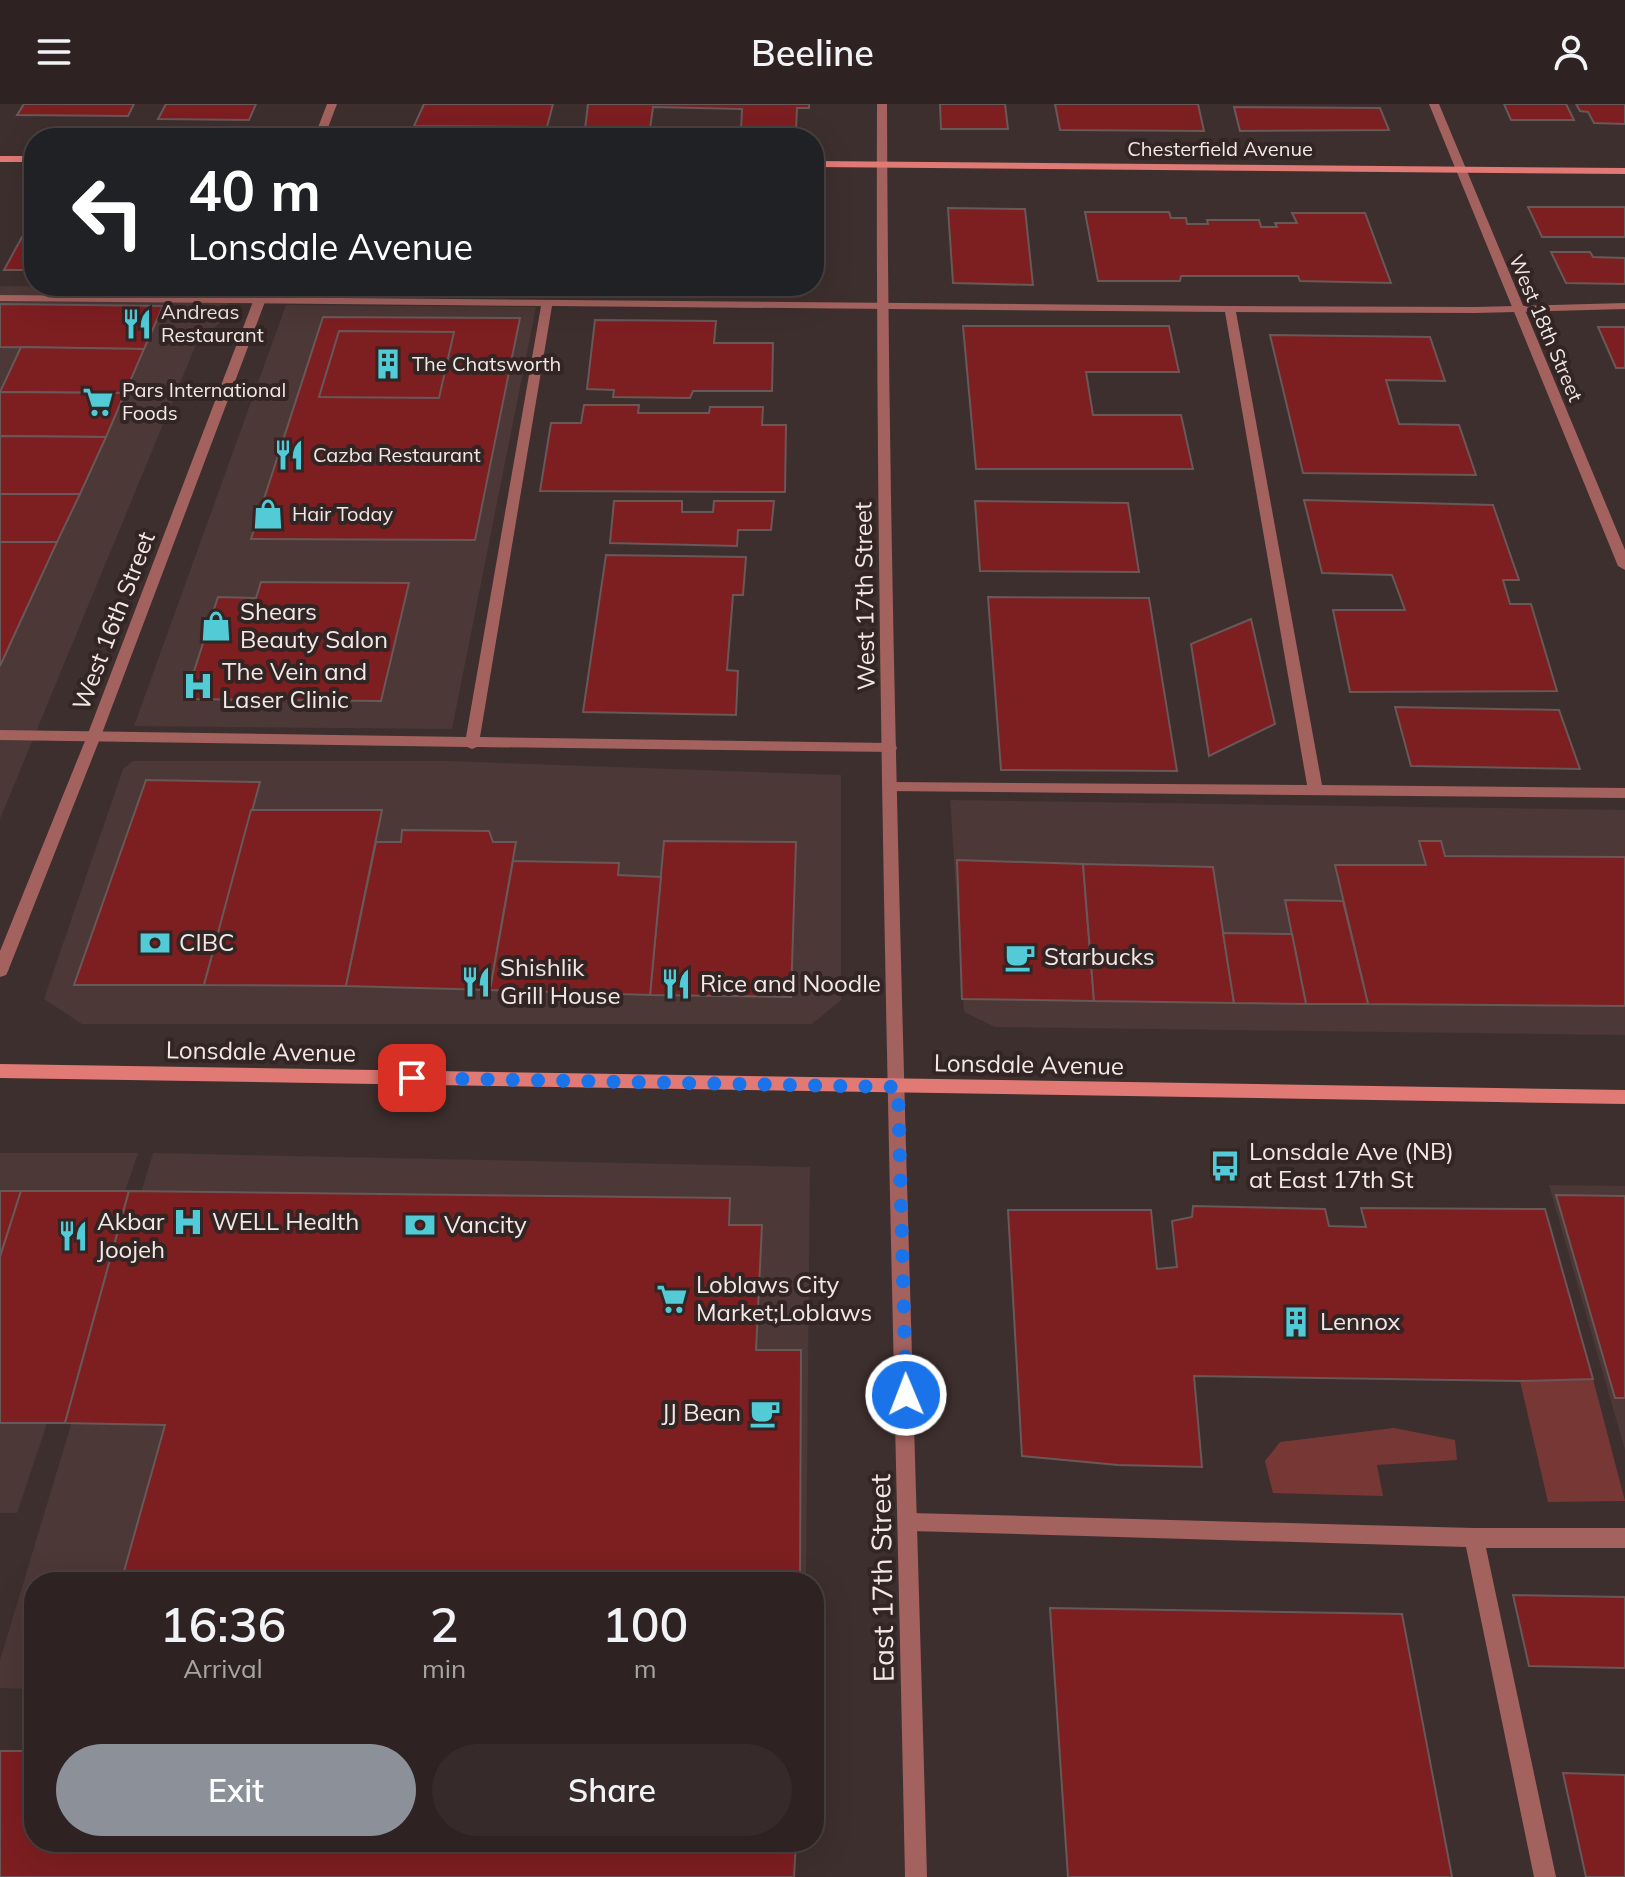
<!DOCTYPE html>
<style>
:root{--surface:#2e2322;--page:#362b2a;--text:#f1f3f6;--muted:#a7a4a5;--line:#494040;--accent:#8c9099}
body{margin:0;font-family:Mulish,sans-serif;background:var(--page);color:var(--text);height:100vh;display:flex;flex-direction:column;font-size:30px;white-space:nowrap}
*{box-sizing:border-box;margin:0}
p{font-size:26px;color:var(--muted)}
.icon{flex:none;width:44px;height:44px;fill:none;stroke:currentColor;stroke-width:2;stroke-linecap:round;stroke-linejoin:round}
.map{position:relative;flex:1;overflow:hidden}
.panel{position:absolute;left:24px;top:1468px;width:800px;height:280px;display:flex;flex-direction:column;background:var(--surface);border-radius:32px;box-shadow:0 8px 32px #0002,0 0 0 2px var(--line)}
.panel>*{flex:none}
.hud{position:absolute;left:24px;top:24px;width:800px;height:168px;border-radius:32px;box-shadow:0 8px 32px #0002,0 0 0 2px var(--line);background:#202124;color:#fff;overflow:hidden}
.pin{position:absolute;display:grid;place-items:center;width:68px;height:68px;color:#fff;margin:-34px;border-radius:16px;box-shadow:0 4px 12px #0006}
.me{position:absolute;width:88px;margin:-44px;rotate:359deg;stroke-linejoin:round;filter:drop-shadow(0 0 6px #0008)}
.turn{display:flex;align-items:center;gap:28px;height:168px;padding:0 32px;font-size:36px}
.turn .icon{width:104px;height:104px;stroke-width:2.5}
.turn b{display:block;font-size:56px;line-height:68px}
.eta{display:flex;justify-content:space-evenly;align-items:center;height:136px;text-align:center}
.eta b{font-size:48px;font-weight:600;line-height:56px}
.button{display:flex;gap:16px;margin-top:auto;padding:16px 32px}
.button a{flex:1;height:92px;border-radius:48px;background:var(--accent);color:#fff;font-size:32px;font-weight:600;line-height:92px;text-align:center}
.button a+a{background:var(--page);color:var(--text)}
header{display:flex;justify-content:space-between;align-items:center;height:104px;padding:0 32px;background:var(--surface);font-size:36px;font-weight:600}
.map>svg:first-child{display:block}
.built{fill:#4c3836}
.green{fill:#773835}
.building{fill:#7d1e21;stroke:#685857;stroke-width:2}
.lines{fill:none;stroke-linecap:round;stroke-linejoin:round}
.lane{fill:#a3625e;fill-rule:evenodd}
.street{fill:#a3625e;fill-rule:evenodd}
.secondary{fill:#e17a75;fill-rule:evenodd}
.route{stroke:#1a73e8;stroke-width:14;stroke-dasharray:0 25.2}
.labels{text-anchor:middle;stroke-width:8;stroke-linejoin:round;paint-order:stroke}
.far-street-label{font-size:20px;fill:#f2e8e7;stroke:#322524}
.far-poi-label{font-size:20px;fill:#f2e8e7;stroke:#322524;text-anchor:start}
.street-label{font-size:24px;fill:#f2e8e7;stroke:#322524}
.poi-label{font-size:24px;fill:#f2e8e7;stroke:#322524;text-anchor:start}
.near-street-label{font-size:28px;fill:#f2e8e7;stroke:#322524}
</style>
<header><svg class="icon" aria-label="menu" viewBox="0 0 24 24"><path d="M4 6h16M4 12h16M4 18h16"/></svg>Beeline<svg class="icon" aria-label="person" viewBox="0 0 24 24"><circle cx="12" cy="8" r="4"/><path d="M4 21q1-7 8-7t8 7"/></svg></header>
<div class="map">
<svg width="1625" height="1773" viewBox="0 0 1625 1773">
<rect width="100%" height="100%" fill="#3d2f2e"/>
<g class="built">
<polygon points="0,182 235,184 222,217 197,238 0,715"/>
<polygon points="286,201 536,203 452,625 134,622"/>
<polygon points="133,657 448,657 841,671 841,896 812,920 82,920 44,895 123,665"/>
<polygon points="950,696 1625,706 1625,931 995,923 964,908"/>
<polygon points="0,1049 138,1049 17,1409 0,1409"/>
<polygon points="153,1049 810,1063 806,1478 34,1478 34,1585 0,1584 0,1556"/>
<polygon points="1549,1081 1625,1082 1625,1346"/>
</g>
<g class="green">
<polygon points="1593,1275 1625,1397 1548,1398 1520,1277"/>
<polygon points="1394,1324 1455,1336 1457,1356 1377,1361 1383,1392 1273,1389 1265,1357 1280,1338"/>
</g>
<g class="building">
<polygon points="24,0 134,0 128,12 17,11"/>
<polygon points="166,0 256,0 249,16 158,15"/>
<polygon points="424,0 553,0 547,23 414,22"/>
<polygon points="588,0 809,0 809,4 797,4 796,26 741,26 742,5 653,3 650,25 585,25"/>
<polygon points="940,0 1005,0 1008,25 941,25"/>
<polygon points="1055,0 1198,0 1204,27 1060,26"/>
<polygon points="1504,0 1566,0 1574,16 1511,16"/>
<polygon points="1576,0 1625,0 1625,20 1594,19 1588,8 1580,7"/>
<polygon points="1234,3 1380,4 1389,26 1240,27"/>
<polygon points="1528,103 1625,103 1625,133 1542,133"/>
<polygon points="948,104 1025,105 1033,181 953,179"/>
<polygon points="1085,108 1169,108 1171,114 1186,114 1187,120 1208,120 1207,116 1259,116 1261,123 1277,123 1275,119 1297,119 1292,109 1365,109 1391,179 1300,177 1298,172 1181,172 1180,177 1098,177"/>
<polygon points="34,111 34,166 4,166"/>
<polygon points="1551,148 1590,148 1593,153 1625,154 1625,180 1566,179"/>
<polygon points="0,200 163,202 144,245 0,243"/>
<polygon points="323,213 520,214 475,436 251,435"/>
<polygon points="595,216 716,217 714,239 773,239 772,287 693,287 690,294 613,293 614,286 587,285"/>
<polygon points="963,222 1169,222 1179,268 1086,268 1093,311 1181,311 1193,365 976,365"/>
<polygon points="1598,223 1625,223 1625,264 1616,264"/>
<polygon points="339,227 454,228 439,294 319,293"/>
<polygon points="1270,231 1430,233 1445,277 1386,276 1399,320 1459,321 1476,371 1303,369"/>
<polygon points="21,243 144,245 125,289 0,288"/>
<polygon points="0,288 125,289 106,333 0,332"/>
<polygon points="584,301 639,301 638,309 709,309 710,303 763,303 762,321 786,321 785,388 540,387 551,319 581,319"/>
<polygon points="0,332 106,333 80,390 0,390"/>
<polygon points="0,390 80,390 57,438 0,438"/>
<polygon points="1304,396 1493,401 1519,476 1503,476 1510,500 1531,500 1557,587 1350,588 1333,506 1405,506 1392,471 1322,469"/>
<polygon points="614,397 682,397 682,408 713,408 714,397 774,397 771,426 738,426 737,442 610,439"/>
<polygon points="975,397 1128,399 1139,468 980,467"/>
<polygon points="0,438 57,438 0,562"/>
<polygon points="606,451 746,453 743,491 733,491 727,566 738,567 736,611 583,608"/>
<polygon points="261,478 409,479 381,597 185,595 218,493 256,494"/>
<polygon points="988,493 1149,494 1177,667 1001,666"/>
<polygon points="1251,515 1275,620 1209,652 1191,540"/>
<polygon points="1395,603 1559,606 1580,665 1411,662"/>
<polygon points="146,676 260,678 204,881 74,881"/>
<polygon points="251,706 382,706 346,882 204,881"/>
<polygon points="402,726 489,727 493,738 516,738 490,886 346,882 376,738 401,738"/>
<polygon points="664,737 796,738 791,893 650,891"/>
<polygon points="1419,737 1441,737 1445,752 1625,753 1625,902 1368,900 1335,761 1426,761"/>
<polygon points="957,756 1083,760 1094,897 962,895"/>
<polygon points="513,757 619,759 618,771 661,773 650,891 490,886"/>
<polygon points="1083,760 1213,763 1234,899 1094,897"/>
<polygon points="1285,796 1343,797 1368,900 1306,900"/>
<polygon points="1223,829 1292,830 1306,900 1234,899"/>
<polygon points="0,1087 21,1087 0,1153"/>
<polygon points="21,1087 129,1087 65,1319 0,1319 0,1153"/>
<polygon points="129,1087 730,1094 729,1121 762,1121 756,1246 801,1246 800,1478 121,1478 165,1321 65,1319"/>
<polygon points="1556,1091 1625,1092 1625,1294 1615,1294"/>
<polygon points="1193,1102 1325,1105 1329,1122 1366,1123 1361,1104 1545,1105 1593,1275 1520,1277 1194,1272 1202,1363 1118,1361 1022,1352 1008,1106 1151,1106 1157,1165 1177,1163 1172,1117 1192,1113"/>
<polygon points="1513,1491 1625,1493 1625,1564 1529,1562"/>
<polygon points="1050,1504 1402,1510 1452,1773 1068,1773"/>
<polygon points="0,1647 34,1647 34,1738 796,1738 794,1773 0,1773"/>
<polygon points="1563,1669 1625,1671 1625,1773 1586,1773"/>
</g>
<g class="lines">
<g class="lane">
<polygon points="0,191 1230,202 1475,203 1625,199 1625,205 1475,209 1236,208 1322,681 1625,684 1625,694 887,687 885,683 887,679 892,678 1307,681 1225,208 552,202 480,633 890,639 895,640 897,644 895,648 477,643 472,645 467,643 0,636 0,626 466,633 541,202 0,197"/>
<polygon points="910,1409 1474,1424 1625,1424 1625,1444 1486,1444 1556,1773 1534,1773 1466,1443 910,1427 903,1425 900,1418 903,1411"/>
</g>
<g class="street">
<polygon points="327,0 337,0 324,34 314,34"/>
<path d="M877,0H887C889,591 911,1182 927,1773H905C893,1182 875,591 877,0Z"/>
<polygon points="1429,0 1439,0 1625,446 1625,466 1618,462"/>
<polygon points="259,182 271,182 101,632 8,867 6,871 0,873 0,847 87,632"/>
</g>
<g class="secondary">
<rect x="0" y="52" width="34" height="6"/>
<polygon points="814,57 1625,64 1625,70 814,63"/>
<polygon points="0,960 1625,986 1625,1000 0,974"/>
</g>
</g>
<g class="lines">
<polyline class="route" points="412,974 898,983 906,1291"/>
</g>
<defs>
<g id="restaurant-bare" transform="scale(2.4)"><path d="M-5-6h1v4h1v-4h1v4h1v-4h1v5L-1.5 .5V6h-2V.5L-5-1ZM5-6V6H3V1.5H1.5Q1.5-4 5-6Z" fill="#52cbd7" stroke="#322524" stroke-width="2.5" paint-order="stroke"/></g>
<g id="building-bare" transform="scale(2.4)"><path d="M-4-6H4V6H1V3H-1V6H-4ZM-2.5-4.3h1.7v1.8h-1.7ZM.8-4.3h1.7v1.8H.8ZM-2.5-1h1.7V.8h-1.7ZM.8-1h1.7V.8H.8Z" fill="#52cbd7" stroke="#322524" stroke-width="2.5" paint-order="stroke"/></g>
<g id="supermarket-bare" transform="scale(2.4)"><path d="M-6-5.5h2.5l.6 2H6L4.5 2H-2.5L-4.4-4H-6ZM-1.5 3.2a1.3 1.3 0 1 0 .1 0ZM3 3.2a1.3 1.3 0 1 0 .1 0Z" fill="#52cbd7" stroke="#322524" stroke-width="2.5" paint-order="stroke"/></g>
<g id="shop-bare" transform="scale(2.4)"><path d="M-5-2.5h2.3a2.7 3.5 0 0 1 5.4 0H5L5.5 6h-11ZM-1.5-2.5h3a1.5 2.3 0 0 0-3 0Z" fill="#52cbd7" stroke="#322524" stroke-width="2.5" paint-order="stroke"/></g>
<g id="hospital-bare" transform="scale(2.4)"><path d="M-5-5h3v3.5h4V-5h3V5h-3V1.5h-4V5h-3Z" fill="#52cbd7" stroke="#322524" stroke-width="2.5" paint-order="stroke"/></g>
<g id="bank-bare" transform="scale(2.4)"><path d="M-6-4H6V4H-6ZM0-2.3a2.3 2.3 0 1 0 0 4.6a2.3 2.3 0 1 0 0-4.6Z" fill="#52cbd7" stroke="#322524" stroke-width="2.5" paint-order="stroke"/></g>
<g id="cafe-bare" transform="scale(2.4)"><path d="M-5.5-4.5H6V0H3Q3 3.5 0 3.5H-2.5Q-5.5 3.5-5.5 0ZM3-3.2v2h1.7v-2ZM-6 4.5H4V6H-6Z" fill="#52cbd7" stroke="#322524" stroke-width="2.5" paint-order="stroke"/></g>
<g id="bus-bare" transform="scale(2.4)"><path d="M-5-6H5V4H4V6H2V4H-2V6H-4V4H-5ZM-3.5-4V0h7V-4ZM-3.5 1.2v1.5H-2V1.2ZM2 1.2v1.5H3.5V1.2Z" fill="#52cbd7" stroke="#322524" stroke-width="2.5" paint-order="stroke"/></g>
</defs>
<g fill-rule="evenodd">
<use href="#restaurant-bare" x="137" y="220"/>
<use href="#building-bare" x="388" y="260"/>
<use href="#supermarket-bare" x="98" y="298"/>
<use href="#restaurant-bare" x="289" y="351"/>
<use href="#shop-bare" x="268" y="410"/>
<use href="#shop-bare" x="216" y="522"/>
<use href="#hospital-bare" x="198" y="582"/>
<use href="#bank-bare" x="155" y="839"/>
<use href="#cafe-bare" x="1020" y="853"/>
<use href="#restaurant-bare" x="476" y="878"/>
<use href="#restaurant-bare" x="676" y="880"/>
<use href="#bus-bare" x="1225" y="1062"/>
<use href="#hospital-bare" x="188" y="1118"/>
<use href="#bank-bare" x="420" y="1121"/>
<use href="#restaurant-bare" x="73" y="1132"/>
<use href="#supermarket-bare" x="672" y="1195"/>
<use href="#building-bare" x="1296" y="1218"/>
<use href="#cafe-bare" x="765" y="1309"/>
</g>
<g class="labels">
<g class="far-street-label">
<text x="1220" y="52">Chesterfield Avenue</text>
<text transform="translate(1546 224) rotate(67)" y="7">West 18th Street</text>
</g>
<g class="far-poi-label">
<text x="161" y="215">Andreas<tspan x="161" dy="23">Restaurant</tspan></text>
<text x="412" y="267">The Chatsworth</text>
<text x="122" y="293">Pars International<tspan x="122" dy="23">Foods</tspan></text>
<text x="313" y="358">Cazba Restaurant</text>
<text x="292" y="417">Hair Today</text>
</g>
<g class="street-label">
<text transform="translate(865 492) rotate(-91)" y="8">West 17th Street</text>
<text transform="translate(114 517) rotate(-69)" y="8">West 16th Street</text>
<text transform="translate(261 948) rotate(1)" y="8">Lonsdale Avenue</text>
<text transform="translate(1029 961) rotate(1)" y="8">Lonsdale Avenue</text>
</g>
<g class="poi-label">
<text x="240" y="516">Shears<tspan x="240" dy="28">Beauty Salon</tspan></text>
<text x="222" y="576">The Vein and<tspan x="222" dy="28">Laser Clinic</tspan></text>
<text x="179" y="847">CIBC</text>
<text x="1044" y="861">Starbucks</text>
<text x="500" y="872">Shishlik<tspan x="500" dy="28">Grill House</tspan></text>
<text x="700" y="888">Rice and Noodle</text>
<text x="1249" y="1056">Lonsdale Ave (NB)<tspan x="1249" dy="28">at East 17th St</tspan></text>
<text x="97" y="1126">Akbar<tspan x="97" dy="28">Joojeh</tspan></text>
<text x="212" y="1126">WELL Health</text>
<text x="444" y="1129">Vancity</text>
<text x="696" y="1189">Loblaws City<tspan x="696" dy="28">Market;Loblaws</tspan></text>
<text x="1320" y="1226">Lennox</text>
<text x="741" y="1317" text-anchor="end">JJ Bean</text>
</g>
<g class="near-street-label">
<text transform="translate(882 1474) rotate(-91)" y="10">East 17th Street</text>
</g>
</g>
</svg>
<div class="pin" style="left:412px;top:974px;background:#d93025"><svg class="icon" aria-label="arrive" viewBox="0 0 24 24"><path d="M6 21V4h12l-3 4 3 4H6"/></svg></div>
<svg class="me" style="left:906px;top:1291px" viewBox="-20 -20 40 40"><circle r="17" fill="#1a73e8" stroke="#fff" stroke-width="3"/><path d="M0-11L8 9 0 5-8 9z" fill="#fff"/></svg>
<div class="hud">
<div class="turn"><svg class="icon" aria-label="left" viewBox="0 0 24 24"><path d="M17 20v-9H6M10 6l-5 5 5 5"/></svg><div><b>40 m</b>Lonsdale Avenue</div></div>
</div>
<section class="panel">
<div class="eta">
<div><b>16:36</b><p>Arrival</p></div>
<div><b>2</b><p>min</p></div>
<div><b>100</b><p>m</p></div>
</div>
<div class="button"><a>Exit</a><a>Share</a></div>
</section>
</div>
